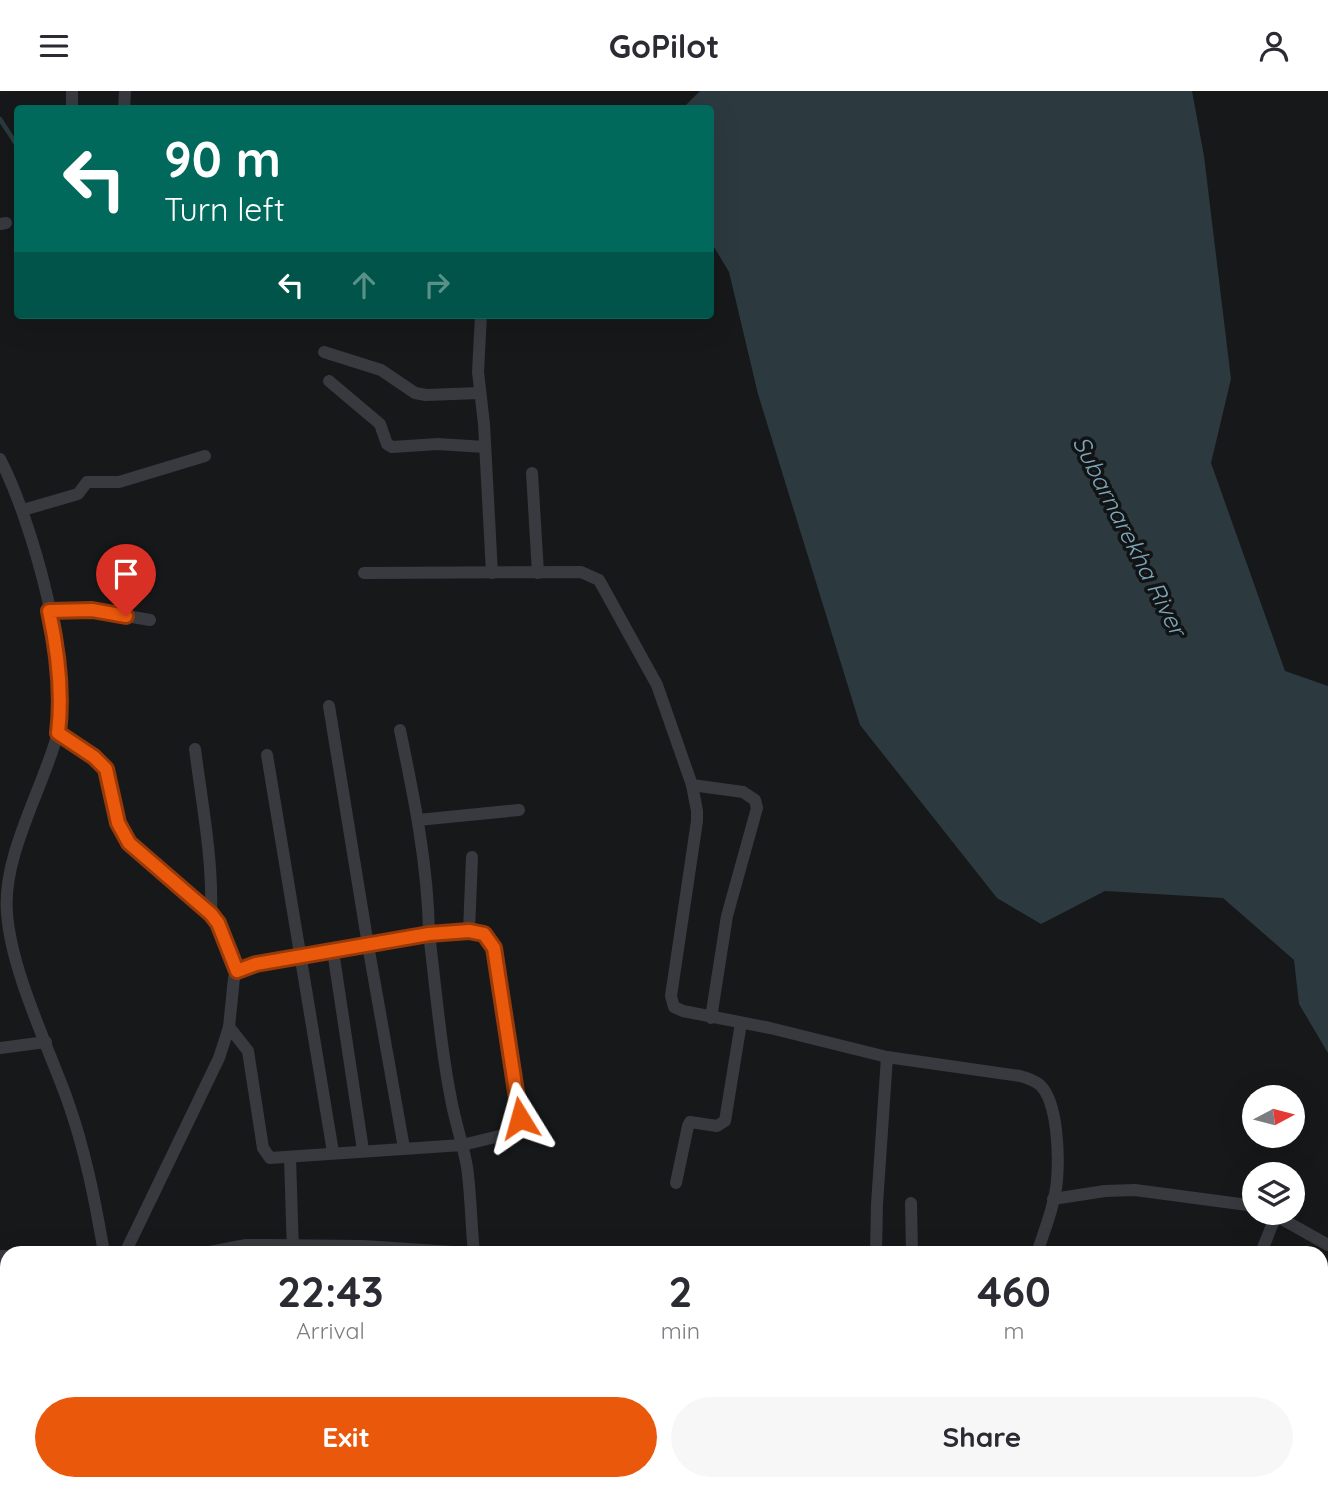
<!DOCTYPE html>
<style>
:root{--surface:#fff;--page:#f7f7f7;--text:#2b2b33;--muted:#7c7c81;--accent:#ea580c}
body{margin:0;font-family:Quicksand,sans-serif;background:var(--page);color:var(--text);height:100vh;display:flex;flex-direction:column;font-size:26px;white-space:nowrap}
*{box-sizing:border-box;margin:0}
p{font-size:23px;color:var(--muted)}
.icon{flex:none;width:38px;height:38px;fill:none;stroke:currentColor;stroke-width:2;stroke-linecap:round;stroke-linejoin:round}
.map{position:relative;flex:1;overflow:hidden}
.side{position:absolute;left:0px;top:1155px;width:1328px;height:245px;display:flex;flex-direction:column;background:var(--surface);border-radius:21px 21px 0 0;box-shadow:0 7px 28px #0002}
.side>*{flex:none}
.banner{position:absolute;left:14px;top:14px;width:700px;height:214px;border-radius:7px;box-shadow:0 7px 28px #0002;background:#00695c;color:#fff;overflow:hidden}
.needle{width:46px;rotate:83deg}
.controls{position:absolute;left:1242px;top:994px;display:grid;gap:14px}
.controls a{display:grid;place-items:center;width:63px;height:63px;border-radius:50%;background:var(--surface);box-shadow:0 7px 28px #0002;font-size:35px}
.pin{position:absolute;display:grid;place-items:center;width:60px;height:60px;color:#fff;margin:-72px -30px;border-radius:50% 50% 50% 0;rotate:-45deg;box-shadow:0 0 7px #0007}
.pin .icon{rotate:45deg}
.me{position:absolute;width:77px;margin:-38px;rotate:352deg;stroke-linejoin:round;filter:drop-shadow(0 0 5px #0008)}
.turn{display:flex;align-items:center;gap:24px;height:147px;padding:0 35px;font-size:32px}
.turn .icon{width:91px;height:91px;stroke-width:2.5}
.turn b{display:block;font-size:49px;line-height:60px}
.lanes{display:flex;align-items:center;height:66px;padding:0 35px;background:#0003;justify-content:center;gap:35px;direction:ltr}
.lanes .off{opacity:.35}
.eta{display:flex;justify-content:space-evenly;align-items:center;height:119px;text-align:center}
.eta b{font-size:42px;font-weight:700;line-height:49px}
.button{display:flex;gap:14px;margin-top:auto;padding:14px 35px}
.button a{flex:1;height:80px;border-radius:42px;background:var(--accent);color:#fff;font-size:28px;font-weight:700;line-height:80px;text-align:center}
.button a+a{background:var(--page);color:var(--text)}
header{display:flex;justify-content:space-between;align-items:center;height:91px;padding:0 35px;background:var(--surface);font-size:32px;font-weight:700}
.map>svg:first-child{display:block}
.water{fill:#2c3a3f}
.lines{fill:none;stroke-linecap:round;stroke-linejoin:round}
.stream{stroke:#2c3a3f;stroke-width:4.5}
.street{stroke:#383a3f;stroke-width:12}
.route-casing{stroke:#983908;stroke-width:18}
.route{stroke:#ea580c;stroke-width:12}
.labels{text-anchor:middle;stroke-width:7;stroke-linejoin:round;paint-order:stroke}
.water-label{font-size:24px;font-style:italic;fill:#7da7b8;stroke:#121315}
</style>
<header><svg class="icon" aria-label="menu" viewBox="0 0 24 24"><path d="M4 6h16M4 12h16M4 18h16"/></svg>GoPilot<svg class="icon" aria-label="person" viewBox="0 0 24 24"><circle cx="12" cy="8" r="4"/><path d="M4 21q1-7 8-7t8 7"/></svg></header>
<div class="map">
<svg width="1328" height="1400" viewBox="0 0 1328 1400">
<rect width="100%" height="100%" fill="#17181a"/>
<polygon class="water" points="700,0 1192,0 1204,65 1231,288 1211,372 1285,580 1328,595 1328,962 1299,913 1294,869 1223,807 1105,800 1041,833 997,807 860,634 758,303 729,181 711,151 710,18 683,17"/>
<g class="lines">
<polyline class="stream" points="0,28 18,56"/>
<g class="street">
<polyline points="72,18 72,0"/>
<polyline points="124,18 125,0"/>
<polyline points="0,133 6,132"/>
<polyline points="481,224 478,281 484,333 492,482"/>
<polyline points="324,261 381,279 415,302 426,304 480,302"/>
<polyline points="329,290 380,333 387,353 392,356 438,353 485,356"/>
<path d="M0,368C31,427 75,580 57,645C42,699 2,766 7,822C11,879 47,953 67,1008C85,1058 95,1109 104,1162"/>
<polyline points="532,382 538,482"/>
<polyline points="23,419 78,403 87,391 119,391 205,365"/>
<path d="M364,482L581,481L599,489L657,594L692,694L697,720V730L671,905L674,916L683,920L770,937L887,966L1020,985C1027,987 1034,989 1040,994C1058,1011 1059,1065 1057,1089C1055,1113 1045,1138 1037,1162"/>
<polyline points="49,520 92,519 150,529"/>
<polyline points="329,615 368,854 404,1057"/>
<path d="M58,642C73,652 97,662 106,679C119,702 111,728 129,753L211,823L218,832L237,880"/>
<path d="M195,658C202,713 213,768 211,823"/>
<polyline points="267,664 333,1061"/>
<polyline points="692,694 743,701 755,709 757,717 727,825 711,927"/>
<polyline points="418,729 519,719"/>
<polyline points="469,840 472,766"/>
<polyline points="333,860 363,1059"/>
<path d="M229,936L248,960L263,1057L270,1067L462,1054L512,1042L518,1037L520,1027L494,857C481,831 454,841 429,843C436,897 440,954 451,1008C455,1031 463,1053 467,1076C471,1104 471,1134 474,1162"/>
<polyline points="0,957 46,951"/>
<polyline points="290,1066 293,1162"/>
<polyline points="676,1092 688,1035 690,1031 717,1035 725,1030 741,932"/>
<polyline points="1053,1108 1105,1100 1135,1099 1255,1115"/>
<polyline points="911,1112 912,1162"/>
<polyline points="1271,1122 1328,1154"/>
<path d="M125,1162L219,967L229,936L234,887L237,880L256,873L429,843C428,774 414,706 400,639"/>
<polyline points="204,1162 246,1154 269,1154 363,1155 468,1162"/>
<polyline points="876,1162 877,1113 887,966"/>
<polyline points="1261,1162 1276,1124"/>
<polyline points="0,1165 7,1165"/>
<polyline points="1321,1196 1328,1199"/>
<polyline points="0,1243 7,1247"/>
<polyline points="1321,1333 1328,1336"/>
<polyline points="298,1393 336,1399 369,1400"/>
<polyline points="1063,1393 1069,1393 1071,1400"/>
<polyline points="1184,1393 1189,1400"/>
<polyline points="120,1400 123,1393"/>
<polyline points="193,1400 195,1393"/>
<polyline points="275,1400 276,1393"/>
<polyline points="450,1400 451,1393"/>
<polyline points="533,1400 537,1393"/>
<polyline points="1161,1400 1166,1393"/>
</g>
</g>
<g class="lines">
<g class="route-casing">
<path id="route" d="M126,525L92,519L49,520C58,561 63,601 58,642L94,666L106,678L118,732L129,752L211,823L218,832L237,880L256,873L429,843L469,840L484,843L494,857L520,1027"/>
</g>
<use href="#route" class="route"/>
</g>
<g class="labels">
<g class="water-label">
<text transform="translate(1129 445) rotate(63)" y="8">Subarnarekha River</text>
</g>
</g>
</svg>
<div class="controls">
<a><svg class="needle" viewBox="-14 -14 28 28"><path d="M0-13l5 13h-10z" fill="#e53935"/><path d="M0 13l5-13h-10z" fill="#7c7c81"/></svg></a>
<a><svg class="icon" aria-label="layers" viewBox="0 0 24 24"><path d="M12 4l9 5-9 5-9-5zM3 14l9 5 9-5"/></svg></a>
</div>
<div class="pin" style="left:126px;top:525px;background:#d93025"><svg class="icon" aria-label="arrive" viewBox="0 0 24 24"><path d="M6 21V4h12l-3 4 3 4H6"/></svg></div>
<svg class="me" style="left:520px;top:1027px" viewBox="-20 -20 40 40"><path d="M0-17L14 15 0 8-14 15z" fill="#ea580c" stroke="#fff" stroke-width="4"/></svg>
<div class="banner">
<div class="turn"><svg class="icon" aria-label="left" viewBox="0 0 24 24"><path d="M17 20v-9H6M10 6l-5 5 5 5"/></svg><div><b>90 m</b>Turn left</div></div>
<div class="lanes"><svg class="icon" aria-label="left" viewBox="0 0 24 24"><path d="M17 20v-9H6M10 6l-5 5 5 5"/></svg><svg class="icon off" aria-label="ahead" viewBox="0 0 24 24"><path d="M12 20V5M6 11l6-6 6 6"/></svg><svg class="icon off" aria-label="right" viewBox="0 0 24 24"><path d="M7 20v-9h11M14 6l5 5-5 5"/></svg></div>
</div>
<section class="side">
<div class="eta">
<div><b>22:43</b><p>Arrival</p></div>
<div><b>2</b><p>min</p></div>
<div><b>460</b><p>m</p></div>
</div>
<div class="button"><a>Exit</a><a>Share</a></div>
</section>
</div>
